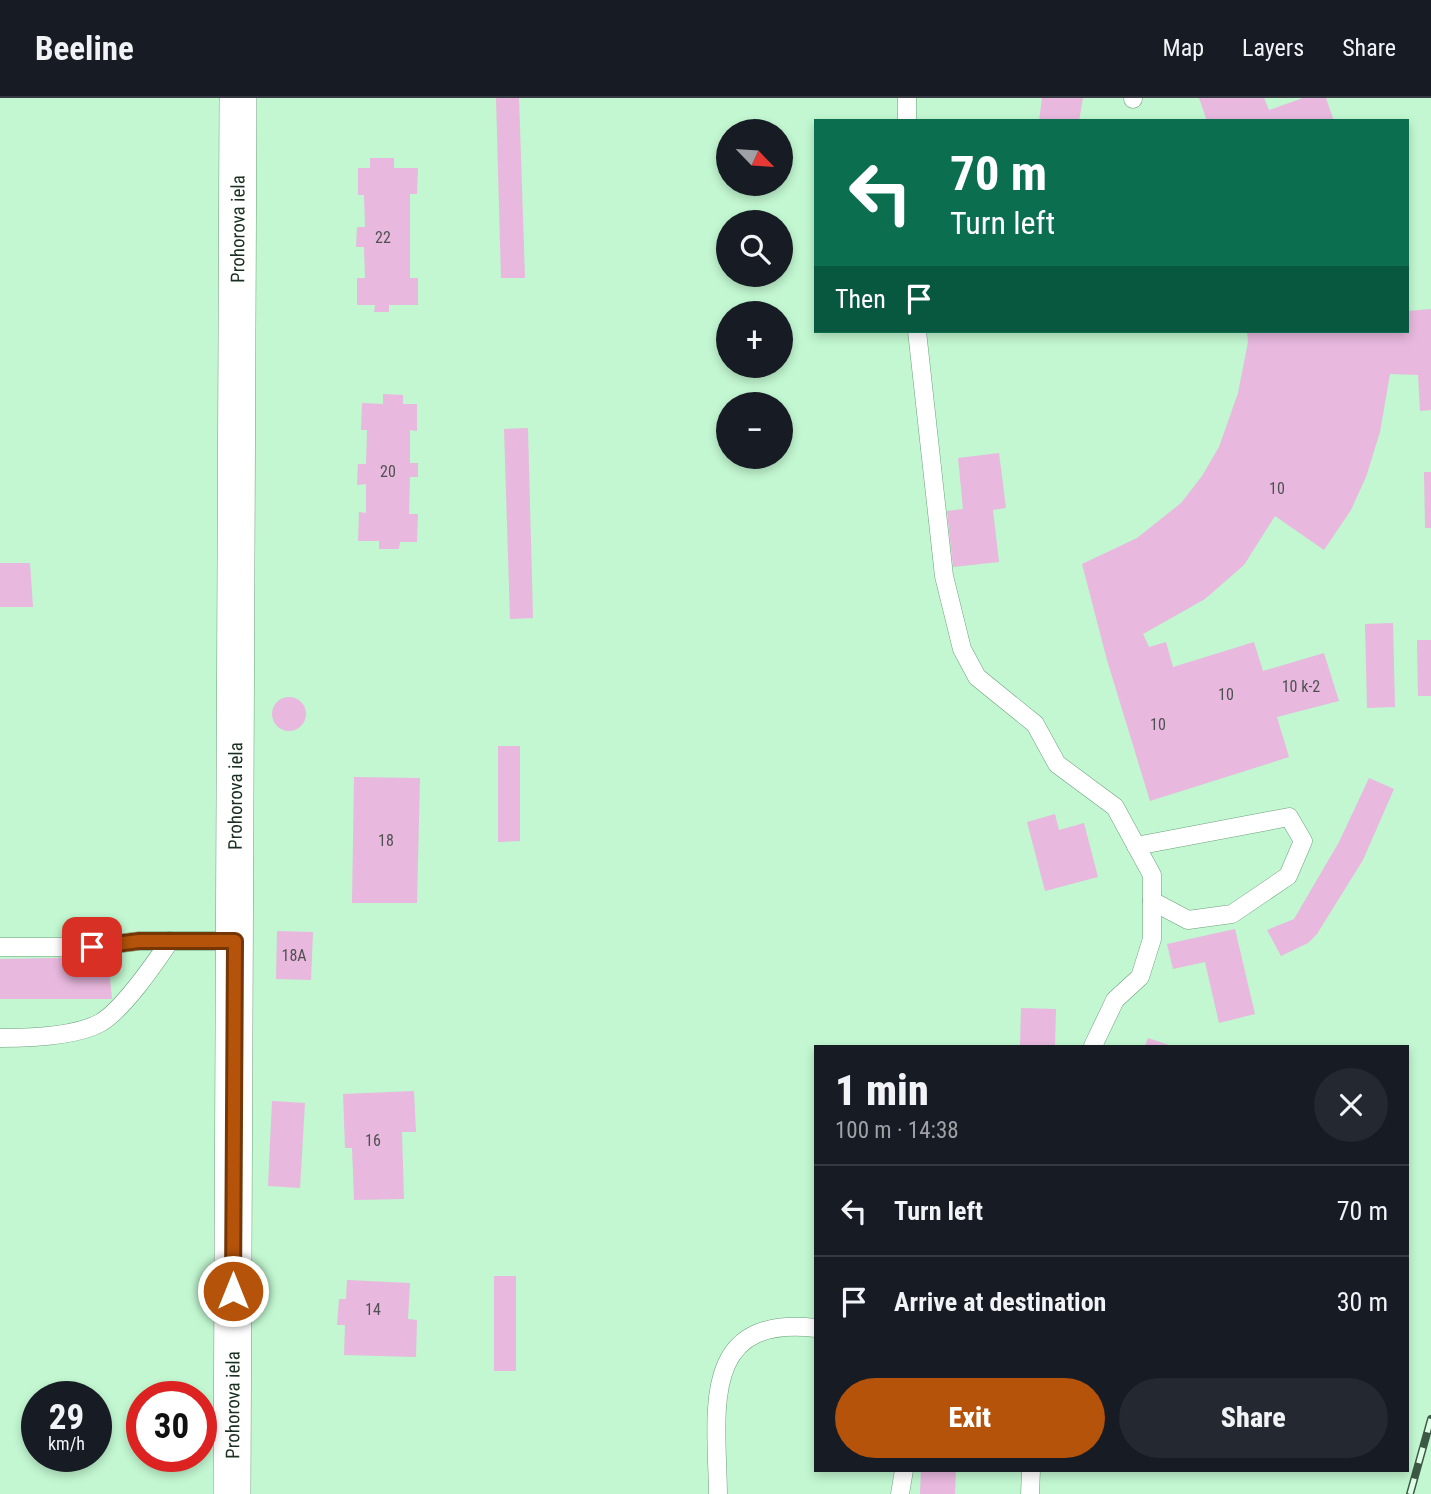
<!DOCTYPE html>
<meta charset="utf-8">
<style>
:root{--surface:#171b24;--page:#242831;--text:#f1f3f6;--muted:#9ea1a6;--line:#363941;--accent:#b45309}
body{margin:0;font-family:"Roboto Condensed",sans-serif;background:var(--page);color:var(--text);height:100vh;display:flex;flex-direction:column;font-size:26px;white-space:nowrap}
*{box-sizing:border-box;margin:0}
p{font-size:23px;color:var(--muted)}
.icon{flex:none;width:38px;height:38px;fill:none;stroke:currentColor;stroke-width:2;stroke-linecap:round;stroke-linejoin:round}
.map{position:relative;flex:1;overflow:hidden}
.panel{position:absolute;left:814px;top:947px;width:595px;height:427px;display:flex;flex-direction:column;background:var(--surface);border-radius:0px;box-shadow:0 4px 10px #0003}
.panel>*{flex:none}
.banner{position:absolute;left:814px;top:21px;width:595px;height:214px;border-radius:0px;box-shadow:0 4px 10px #0003;background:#0b6e4f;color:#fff;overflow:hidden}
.needle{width:46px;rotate:115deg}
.fabs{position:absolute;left:716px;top:21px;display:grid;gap:14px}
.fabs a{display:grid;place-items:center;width:77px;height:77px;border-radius:50%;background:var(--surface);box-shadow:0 4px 10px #0003;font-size:35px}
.speed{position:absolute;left:21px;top:1283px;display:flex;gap:14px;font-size:35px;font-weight:700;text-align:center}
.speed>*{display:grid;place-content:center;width:91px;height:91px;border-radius:50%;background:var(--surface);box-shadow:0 4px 10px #0003;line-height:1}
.speed small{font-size:18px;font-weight:400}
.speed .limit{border:10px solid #d22;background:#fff;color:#111}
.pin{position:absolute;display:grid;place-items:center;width:60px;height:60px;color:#fff;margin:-30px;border-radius:14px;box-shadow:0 4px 10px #0006}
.me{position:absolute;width:77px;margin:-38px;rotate:0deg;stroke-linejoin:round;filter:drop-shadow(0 0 5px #0008)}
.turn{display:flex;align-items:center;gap:24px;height:147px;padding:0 21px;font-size:32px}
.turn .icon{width:91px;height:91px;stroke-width:2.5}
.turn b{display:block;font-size:49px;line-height:60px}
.then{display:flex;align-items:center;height:66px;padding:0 21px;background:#0003;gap:14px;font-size:26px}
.round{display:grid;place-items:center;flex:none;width:74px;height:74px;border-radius:37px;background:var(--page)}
.headline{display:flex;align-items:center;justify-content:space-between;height:119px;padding:0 21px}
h1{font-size:42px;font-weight:800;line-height:52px}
.primary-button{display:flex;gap:14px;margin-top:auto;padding:14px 21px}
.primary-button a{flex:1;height:80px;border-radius:42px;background:var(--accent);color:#fff;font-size:28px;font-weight:800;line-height:80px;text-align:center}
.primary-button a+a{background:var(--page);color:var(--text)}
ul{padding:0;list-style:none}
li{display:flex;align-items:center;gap:21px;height:91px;padding:0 21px;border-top:2px solid var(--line)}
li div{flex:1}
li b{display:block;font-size:26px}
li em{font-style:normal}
header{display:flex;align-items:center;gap:42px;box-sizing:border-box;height:98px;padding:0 35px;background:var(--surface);border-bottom:2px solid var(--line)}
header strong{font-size:33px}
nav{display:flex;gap:38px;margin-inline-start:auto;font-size:24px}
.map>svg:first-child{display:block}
.building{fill:#e8b8de}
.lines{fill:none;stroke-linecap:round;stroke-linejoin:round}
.lane-casing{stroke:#6d9f7c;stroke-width:19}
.street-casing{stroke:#6d9f7c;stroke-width:38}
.lane{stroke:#fff;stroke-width:18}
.street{stroke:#fff;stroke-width:37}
.rail-casing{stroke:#3d5845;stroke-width:8}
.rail{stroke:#dffee7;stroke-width:5;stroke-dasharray:16;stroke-linecap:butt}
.route-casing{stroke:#753606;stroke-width:18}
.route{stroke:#b45309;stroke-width:12}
.labels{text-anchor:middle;stroke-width:6;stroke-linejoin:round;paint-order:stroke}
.number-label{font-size:16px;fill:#4e5150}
.street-label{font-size:19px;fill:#1b2f21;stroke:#dffee7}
</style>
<header>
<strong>Beeline</strong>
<nav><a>Map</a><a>Layers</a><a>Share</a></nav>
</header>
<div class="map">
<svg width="1431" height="1396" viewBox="0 0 1431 1396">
<rect width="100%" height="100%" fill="#c2f7d1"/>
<g class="building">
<polygon points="496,0 519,0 525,180 501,180"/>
<polygon points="1042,0 1083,0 1079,23 1039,23"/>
<polygon points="1199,0 1264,0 1269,12 1303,0 1326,0 1334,23 1207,23"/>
<polygon points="370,60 394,60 394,70 418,70 417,96 410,96 410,180 418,180 418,207 389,207 389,214 374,214 375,207 357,207 357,180 365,180 364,149 356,149 357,129 365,129 364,97 358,97 358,70 370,70"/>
<polygon points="1431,211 1431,312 1420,313 1418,277 1390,276 1380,334 1366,379 1351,412 1324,452 1275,418 1244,467 1205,501 1143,536 1149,549 1166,544 1173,569 1254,544 1263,573 1324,555 1339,603 1277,619 1289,659 1150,703 1107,562 1082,466 1137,440 1181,405 1202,378 1219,349 1238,295 1248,244 1247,233 1407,233 1407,213"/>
<polygon points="383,296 403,297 403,306 417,306 417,333 410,332 410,365 418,365 418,379 410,379 409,416 418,416 417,444 400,444 399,451 379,451 379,443 358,443 359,414 366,415 366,386 357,387 358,366 366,366 367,332 361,332 362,305 383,306"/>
<polygon points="528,330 533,520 510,521 504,331"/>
<polygon points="999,355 1006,410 993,412 999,464 953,469 947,413 963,411 958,360"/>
<polygon points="1424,374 1431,374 1431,430 1425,430"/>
<polygon points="0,465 30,465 33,509 0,509"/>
<polygon points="1393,525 1395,609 1367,610 1365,526"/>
<polygon points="1417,542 1431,542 1431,598 1418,598"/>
<circle cx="289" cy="616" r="17"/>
<polygon points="498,648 520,648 520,743 498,744"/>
<polygon points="354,679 420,680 417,805 352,805"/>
<polygon points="1369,680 1394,691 1363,762 1317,836 1308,845 1281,858 1267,832 1294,821 1339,744"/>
<polygon points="1055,716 1059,732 1084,725 1098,779 1045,793 1027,724"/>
<polygon points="1235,831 1255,916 1219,925 1205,864 1173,871 1167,846"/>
<polygon points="277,833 313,834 311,882 276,881"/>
<polygon points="108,859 112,901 0,901 0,861"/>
<polygon points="1021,910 1056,911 1055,948 1020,948"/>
<polygon points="1148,940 1172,948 1145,948"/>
<polygon points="414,993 416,1034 402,1034 404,1101 354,1102 352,1050 345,1050 343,996"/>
<polygon points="272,1003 305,1005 300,1090 268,1088"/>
<rect x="494" y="1178" width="22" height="95"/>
<polygon points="347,1182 410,1185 408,1221 417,1222 416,1259 344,1257 345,1227 337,1227 339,1201 346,1201"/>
<polygon points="921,1372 956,1372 955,1396 920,1396"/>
</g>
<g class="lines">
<g class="lane-casing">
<g id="lane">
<polyline points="1133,1 1133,0"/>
<polyline points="907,23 907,0"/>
<polyline points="917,233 944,478 962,551 977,579 1035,626 1057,666 1115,709 1152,777 1152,841 1140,879 1115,902 1093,948"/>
<polyline points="1136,748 1289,719 1303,743 1288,778 1232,816 1188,822 1152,803"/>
<polyline points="0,849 92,849 139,843 170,843"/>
<path d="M0,940C28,940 76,938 100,925C123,912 155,865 170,843H235"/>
<path d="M718,1396C717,1315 698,1216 816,1230"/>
<polyline points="900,1396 904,1372"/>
<polyline points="1030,1396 1031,1372"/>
</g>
</g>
<g class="street-casing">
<g id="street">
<path id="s1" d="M232,1396L238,0"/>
</g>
</g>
<use href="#lane" class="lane"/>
<use href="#street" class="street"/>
<g class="rail-casing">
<polyline id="rail" points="1410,1396 1431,1321"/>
</g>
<use href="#rail" class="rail"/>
</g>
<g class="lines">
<g class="route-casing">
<polyline id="route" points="92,849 139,843 235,843 233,1193"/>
</g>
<use href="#route" class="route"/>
</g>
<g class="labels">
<g class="number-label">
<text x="383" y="145">22</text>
<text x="388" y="379">20</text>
<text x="1277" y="396">10</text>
<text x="1301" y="594">10 k-2</text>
<text x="1226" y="602">10</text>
<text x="1158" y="632">10</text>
<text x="386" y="748">18</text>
<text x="294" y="863">18A</text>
<text x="373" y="1048">16</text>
<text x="373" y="1217">14</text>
</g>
<g class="street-label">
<text dy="7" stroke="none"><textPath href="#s1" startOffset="1265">Prohorova iela</textPath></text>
<text dy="7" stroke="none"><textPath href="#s1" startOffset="698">Prohorova iela</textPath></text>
<text dy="7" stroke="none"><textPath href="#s1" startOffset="89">Prohorova iela</textPath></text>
</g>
</g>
</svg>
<div class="fabs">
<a><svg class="needle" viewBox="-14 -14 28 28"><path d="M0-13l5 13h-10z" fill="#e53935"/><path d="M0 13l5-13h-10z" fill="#9ea1a6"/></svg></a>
<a><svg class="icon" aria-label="search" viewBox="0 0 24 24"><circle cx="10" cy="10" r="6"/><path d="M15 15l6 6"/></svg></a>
<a>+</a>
<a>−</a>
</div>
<div class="speed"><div>29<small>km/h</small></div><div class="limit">30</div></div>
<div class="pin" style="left:92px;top:849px;background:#d93025"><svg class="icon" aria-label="arrive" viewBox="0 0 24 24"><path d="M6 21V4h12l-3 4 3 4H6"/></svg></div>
<svg class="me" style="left:233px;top:1193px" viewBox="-20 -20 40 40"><circle r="17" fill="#b45309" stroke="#fff" stroke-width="3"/><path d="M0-11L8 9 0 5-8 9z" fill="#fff"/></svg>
<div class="banner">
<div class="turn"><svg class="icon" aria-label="left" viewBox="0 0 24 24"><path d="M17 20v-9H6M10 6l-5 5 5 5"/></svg><div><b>70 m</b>Turn left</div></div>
<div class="then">Then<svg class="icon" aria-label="arrive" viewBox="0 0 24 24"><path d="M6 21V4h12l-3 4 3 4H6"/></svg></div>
</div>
<section class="panel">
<div class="headline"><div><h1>1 min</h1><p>100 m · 14:38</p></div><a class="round"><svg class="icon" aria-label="close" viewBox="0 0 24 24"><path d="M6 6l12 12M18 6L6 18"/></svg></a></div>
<ul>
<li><svg class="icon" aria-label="left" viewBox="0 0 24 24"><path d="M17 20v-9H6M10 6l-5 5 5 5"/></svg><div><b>Turn left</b></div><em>70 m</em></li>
<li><svg class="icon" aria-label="arrive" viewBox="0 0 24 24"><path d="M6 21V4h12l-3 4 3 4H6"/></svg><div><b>Arrive at destination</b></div><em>30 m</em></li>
</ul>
<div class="primary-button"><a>Exit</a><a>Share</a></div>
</section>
</div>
